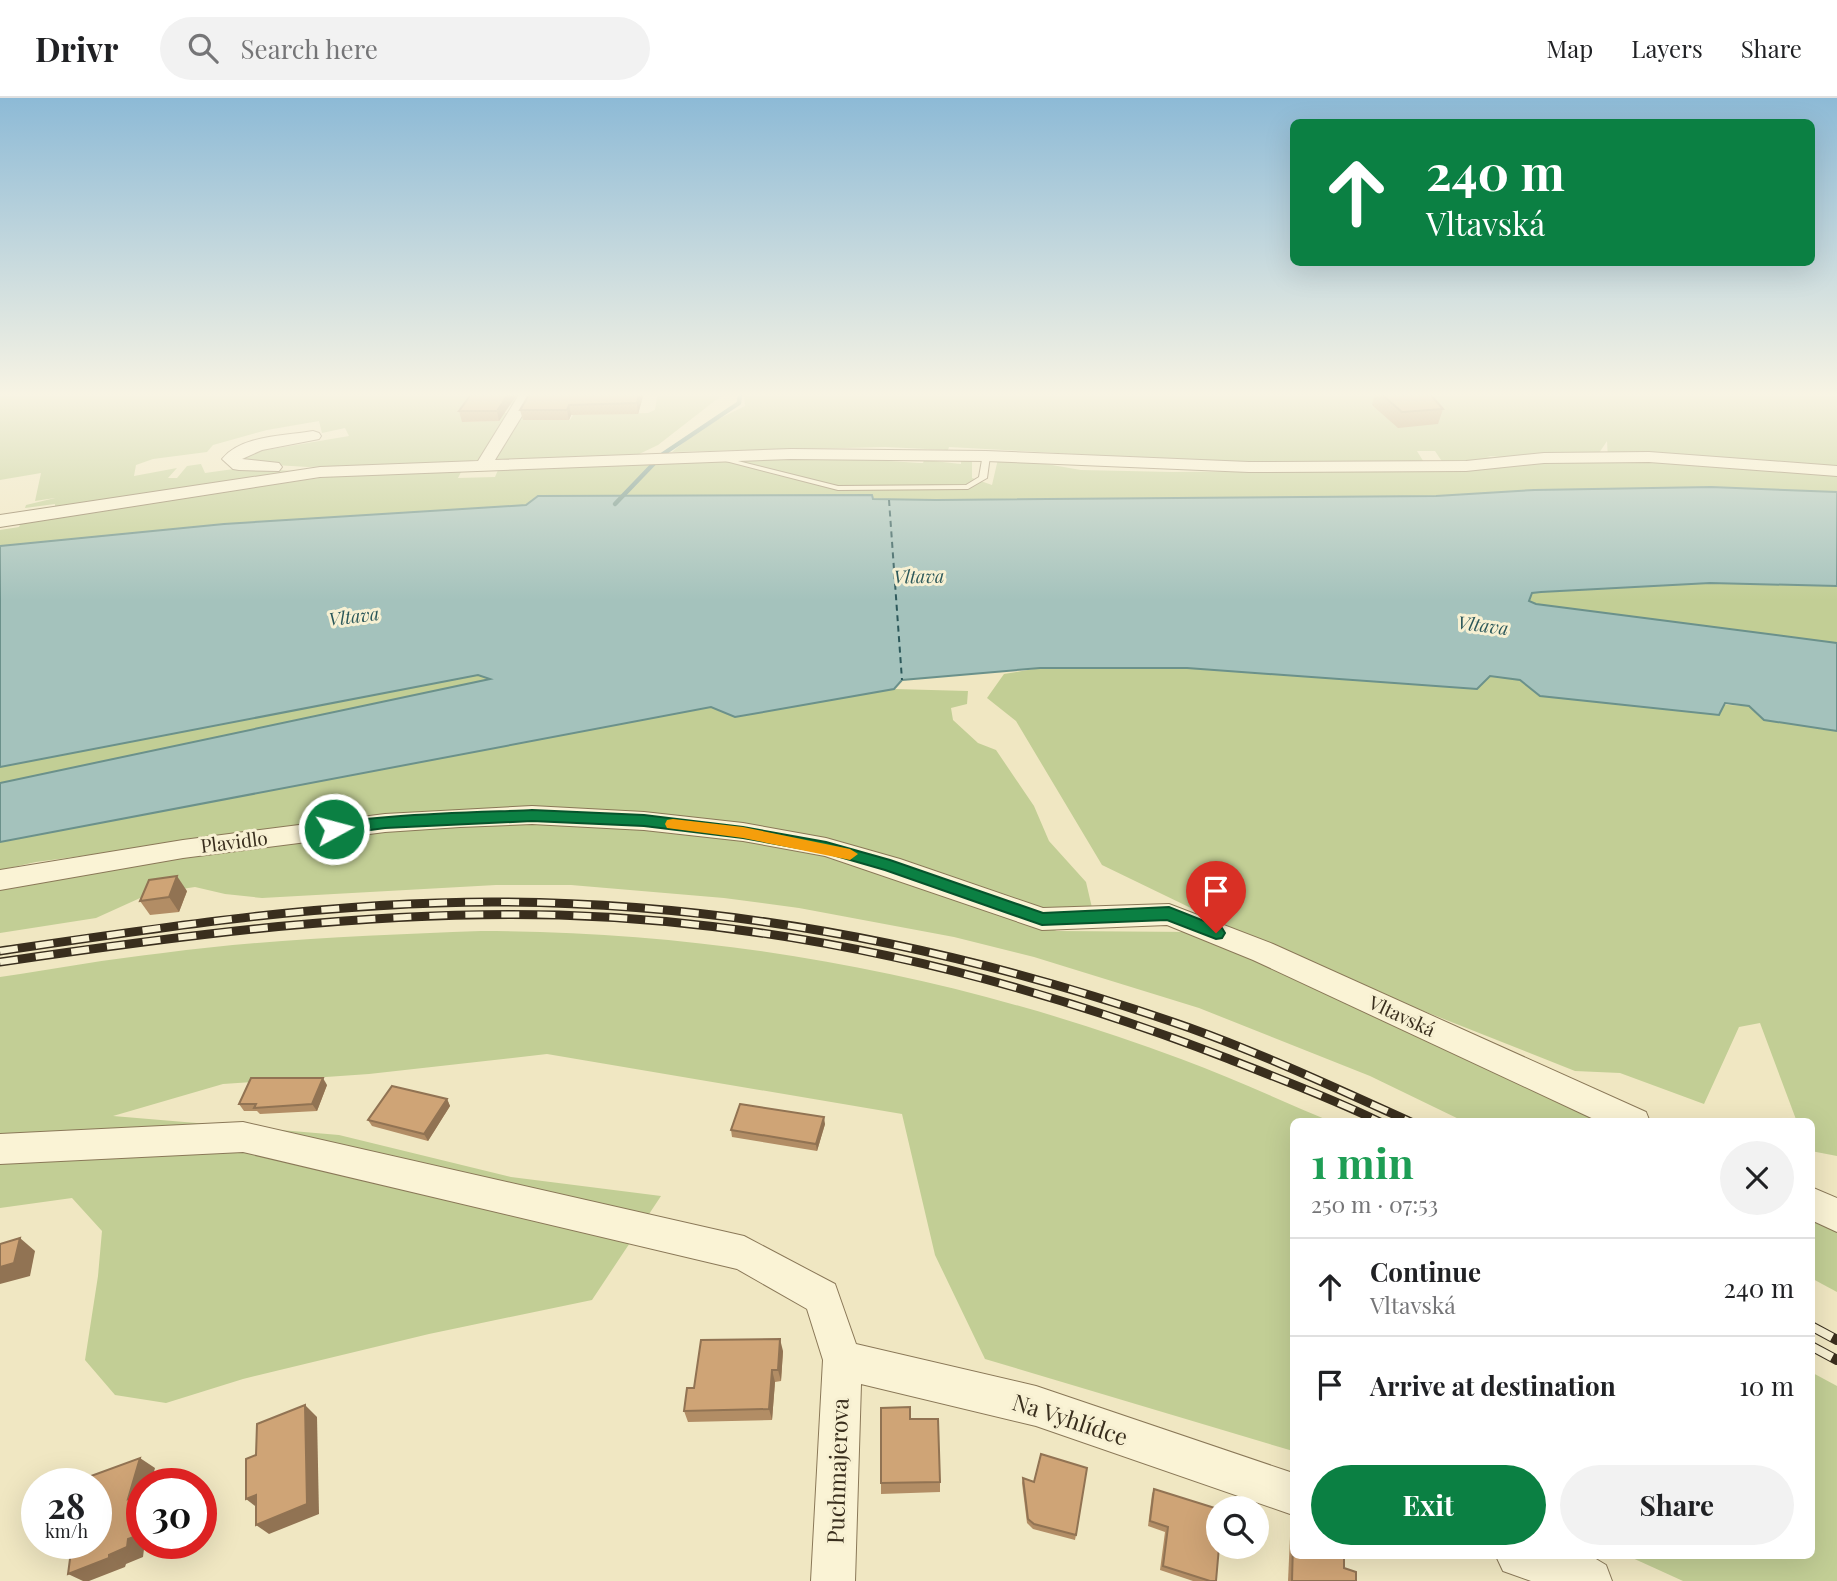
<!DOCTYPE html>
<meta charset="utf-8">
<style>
:root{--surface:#fff;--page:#f2f2f2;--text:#202124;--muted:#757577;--line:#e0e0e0;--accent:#0b8043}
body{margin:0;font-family:"Playfair Display",serif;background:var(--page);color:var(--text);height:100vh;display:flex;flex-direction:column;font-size:26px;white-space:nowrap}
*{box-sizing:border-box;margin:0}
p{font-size:23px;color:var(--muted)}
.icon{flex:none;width:38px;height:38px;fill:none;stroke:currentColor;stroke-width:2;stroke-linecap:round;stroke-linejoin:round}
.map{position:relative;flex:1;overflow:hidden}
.sheet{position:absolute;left:1290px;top:1020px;width:525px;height:441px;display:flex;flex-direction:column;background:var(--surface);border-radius:10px;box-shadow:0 7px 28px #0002}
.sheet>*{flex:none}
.top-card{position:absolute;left:1290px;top:21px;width:525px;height:147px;border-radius:10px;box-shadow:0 7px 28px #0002;background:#0b8043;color:#fff;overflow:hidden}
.fabs{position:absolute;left:1206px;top:1398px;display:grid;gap:14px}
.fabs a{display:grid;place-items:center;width:63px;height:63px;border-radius:50%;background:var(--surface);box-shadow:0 7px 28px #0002;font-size:35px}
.speed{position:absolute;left:21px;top:1370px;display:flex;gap:14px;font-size:35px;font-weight:700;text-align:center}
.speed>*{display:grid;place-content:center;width:91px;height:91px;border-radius:50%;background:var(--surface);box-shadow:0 7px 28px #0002;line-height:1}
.speed small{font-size:18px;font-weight:400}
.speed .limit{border:10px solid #d22;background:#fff;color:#111}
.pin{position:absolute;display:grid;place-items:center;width:60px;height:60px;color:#fff;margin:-72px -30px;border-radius:50% 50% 50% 0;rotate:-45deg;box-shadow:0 0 7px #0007}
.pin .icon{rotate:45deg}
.me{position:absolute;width:77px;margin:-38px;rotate:83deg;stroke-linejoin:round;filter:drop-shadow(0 0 5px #0008)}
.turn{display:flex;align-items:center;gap:24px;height:147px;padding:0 21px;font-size:32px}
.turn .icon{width:91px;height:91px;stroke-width:2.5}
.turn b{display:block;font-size:49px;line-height:60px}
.round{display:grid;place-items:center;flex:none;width:74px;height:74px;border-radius:37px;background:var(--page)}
.summary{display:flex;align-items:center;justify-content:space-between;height:119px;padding:0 21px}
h1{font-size:42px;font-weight:700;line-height:52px;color:#1e9e55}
.cta{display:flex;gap:14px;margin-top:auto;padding:14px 21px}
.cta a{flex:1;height:80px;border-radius:42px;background:var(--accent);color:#fff;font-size:28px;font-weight:700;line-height:80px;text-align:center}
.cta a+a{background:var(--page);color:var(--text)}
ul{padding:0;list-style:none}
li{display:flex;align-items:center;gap:21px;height:98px;padding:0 21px;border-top:2px solid var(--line)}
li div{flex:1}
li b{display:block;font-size:26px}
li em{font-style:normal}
header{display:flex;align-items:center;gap:42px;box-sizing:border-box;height:98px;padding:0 35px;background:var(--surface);border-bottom:2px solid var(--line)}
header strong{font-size:33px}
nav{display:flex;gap:38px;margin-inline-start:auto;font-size:24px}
.search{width:490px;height:63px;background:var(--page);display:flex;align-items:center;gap:18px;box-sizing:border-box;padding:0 24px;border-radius:38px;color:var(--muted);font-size:26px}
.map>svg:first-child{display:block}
.green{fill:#c2ce95}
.water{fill:#a4c2bc;stroke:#6b918b;stroke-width:2}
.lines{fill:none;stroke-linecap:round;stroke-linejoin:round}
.stream{stroke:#6b918b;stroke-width:4.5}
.ferry{stroke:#2c585a;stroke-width:2;stroke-dasharray:6 4.5;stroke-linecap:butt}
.service-casing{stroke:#8a7858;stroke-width:2}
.minor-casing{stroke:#8a7858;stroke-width:2}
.service{fill:#faf3d5;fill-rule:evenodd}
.minor{fill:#faf3d5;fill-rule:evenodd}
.rail-far1-casing{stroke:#392e1d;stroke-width:9}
.rail-casing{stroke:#392e1d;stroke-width:10}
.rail-far1{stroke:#f7f0d2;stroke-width:6;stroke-dasharray:18;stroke-linecap:butt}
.rail{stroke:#f7f0d2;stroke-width:8;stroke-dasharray:24;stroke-linecap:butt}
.wall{fill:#b28d65}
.shaded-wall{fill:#917353}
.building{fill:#cfa476;stroke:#917353;stroke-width:2}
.route{fill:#0b8043;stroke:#07532c;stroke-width:2}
.slow{fill:#f59e0b}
.labels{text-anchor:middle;stroke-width:6;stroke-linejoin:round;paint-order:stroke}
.far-water-label{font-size:18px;font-style:italic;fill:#2c585a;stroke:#f7f0d2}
.street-label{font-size:19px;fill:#392e1d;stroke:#f7f0d2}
.near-street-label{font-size:23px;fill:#392e1d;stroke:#f7f0d2}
</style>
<header>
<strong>Drivr</strong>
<div class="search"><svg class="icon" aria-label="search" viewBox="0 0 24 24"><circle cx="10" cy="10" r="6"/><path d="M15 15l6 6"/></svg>Search here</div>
<nav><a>Map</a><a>Layers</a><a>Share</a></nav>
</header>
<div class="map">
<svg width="1837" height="1483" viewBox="0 0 1837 1483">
<rect width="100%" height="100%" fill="#f0e7c2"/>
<g class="green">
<polygon points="0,295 523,295 516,307 465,310 459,314 469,314 464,324 494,323 499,315 511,315 480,363 308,369 244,365 238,360 262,349 266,352 349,338 345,330 322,335 319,323 267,332 213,347 207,354 153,361 136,367 134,378 177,370 168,380 177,380 187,368 201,366 205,375 241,370 296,373 55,409 55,406 25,410 26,407 55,400 35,403 41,375 0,382"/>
<polygon points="591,295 721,295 721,298 658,347 635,358 493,362 518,322 531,313 529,322 570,322 573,317 648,315 655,312 657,298"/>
<polygon points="744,295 1837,295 1837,394 1711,389 1534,392 1436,398 936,402 873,401 872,397 538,398 526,407 224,426 0,448 0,432 19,429 22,422 333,378 461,374 458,380 495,379 498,372 788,358 889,358 889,363 919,365 923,365 924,362 961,366 961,361 972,361 972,380 992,387 998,361 1023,362 1081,372 1172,374 1351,372 1608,361 1607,343 1599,355 1515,360 1487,358 1501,362 1443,365 1435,353 1417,353 1425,366 1234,365 949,349 948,352 885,349 672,354 702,329 745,308"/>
<polygon points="1710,485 1837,488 1837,545 1536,506 1529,503 1528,499 1532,495 1541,494"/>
<polygon points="1040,570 1187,570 1477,591 1490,578 1520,582 1540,598 1749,608 1765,622 1837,633 1837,1058 1811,1053 1811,1024 1797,1024 1760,925 1739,929 1704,1006 1620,975 1575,973 1315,870 1102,767 1016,623 987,600 1004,576"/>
<polygon points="478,577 492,582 0,685 0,669"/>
<polygon points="894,591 968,593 967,606 951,610 953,622 978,645 996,652 1034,708 1049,743 1086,784 1093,814 1041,815 916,769 546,712 416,714 36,764 0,772 0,744 711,609 736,619"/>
<polygon points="502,723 628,730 782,745 947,793 1057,833 1195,834 1615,1024 1465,1024 1370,978 1199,910 1034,859 954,839 799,810 724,800 571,787 496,787 262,800 225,796 195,789 149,796 96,820 0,835 0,786 371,731"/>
<path d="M481,833C719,833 957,877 1181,961C1232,980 1282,1003 1332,1024H1293V1353L985,1261L935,1157L902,1016L547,956L369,976L223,986L113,1018L339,1037L511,1079L661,1098L592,1202L429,1236L243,1281L166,1305L115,1297L85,1262L98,1178L102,1133L72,1100L0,1110V879C54,871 108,861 163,855C268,841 375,837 481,833Z"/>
<polygon points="1811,1122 1837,1134 1837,1194 1811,1180"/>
<polygon points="1811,1274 1837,1288 1837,1483 1683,1483 1628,1458 1811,1458"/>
</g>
<polygon class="water" points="1711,389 1837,394 1837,488 1710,485 1541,494 1532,495 1529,503 1536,506 1837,545 1837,633 1764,622 1749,608 1725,605 1719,617 1540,598 1520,582 1490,578 1477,591 1187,570 1040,570 902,582 894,591 735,619 711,609 0,744 0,685 490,581 478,577 0,669 0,448 224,426 526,407 538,398 872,397 873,401 936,402 1436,398 1534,392"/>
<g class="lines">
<polyline class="stream" points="615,406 663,356 739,305 740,295"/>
<polyline class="ferry" points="889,402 902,582"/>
<g class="service-casing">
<polygon id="service" points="983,356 990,358 987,380 968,391 838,392 714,360 718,358 838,388 966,387 979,379"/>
</g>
<g class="minor-casing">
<g id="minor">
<polygon points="520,295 536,295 495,362 791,351 986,353 1249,364 1466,363 1544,355 1649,354 1837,368 1837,378 1649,364 1544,365 1466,373 1249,374 986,363 791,361 320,379 0,429 0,417 320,369 478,363"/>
<path d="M313,333L319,335L321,338L319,341L262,352L242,361L279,365L282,369L279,373L239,372L233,371L222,361C241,337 285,338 313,333Z"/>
<polygon points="532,708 644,714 743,725 826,740 900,761 1043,810 1169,806 1273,846 1646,1014 1650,1024 1600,1024 1253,862 1167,827 1042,832 825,758 743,743 644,732 532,726 460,729 385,734 183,760 0,792 0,772 183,742 385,716"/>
<polygon points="243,1024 744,1138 835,1186 856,1246 1036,1288 1293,1375 1293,1417 1036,1328 861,1286 855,1483 811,1483 823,1262 807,1211 737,1171 243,1054 0,1066 0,1036"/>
<polygon points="1811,1089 1837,1100 1837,1134 1811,1122"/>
<polygon points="1496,1458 1591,1458 1606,1467 1612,1483 1531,1483 1503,1473"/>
</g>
</g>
<use href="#service" class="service"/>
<use href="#minor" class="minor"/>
<g class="rail-far1-casing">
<g id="rail-far1">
<path d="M0,853C163,829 327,804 492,804C731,804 966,851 1190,930C1265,957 1338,991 1411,1024"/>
<path d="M0,864C185,837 371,812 559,817C789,824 1015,878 1229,961C1280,981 1331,1000 1380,1024"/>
</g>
</g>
<g class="rail-casing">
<g id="rail">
<polyline points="1811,1228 1837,1242"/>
<polyline points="1811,1248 1837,1262"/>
</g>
</g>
<use href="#rail-far1" class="rail-far1"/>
<use href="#rail" class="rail"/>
</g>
<g class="wall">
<polygon points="472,295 518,295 499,323 462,324 459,313"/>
<polygon points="530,295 644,295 638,316 571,317 569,322 523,322 520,312"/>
<polygon points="1375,295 1429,295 1443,311 1438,326 1398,330 1372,307"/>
<polygon points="187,793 179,814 150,817 140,803"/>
<polygon points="327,987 317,1013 260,1016 257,1013 244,1013 239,1006"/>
<polygon points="447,1001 450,1008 428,1043 372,1028 368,1022"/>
<polygon points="825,1026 817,1053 732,1039 731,1032"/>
<polygon points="783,1253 781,1283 775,1284 772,1322 688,1324 684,1313 694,1290"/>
<polygon points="910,1321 940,1384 940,1394 881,1396 881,1385"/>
<polygon points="1023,1380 1076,1437 1075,1442 1033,1431 1027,1425 1022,1385"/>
<polygon points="1154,1391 1216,1483 1193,1483 1160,1472 1165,1434 1148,1428 1152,1396"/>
<polygon points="1293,1435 1344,1470 1356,1483 1288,1483 1290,1439"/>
</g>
<g class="shaded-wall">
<polygon points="509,295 518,295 499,323 497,313"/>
<polygon points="639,295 644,295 638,316 637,305"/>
<polygon points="569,307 571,317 569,322 567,312"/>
<polygon points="177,778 187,793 179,814 169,799"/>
<polygon points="323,980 327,987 317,1013 312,1006"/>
<polygon points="447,1001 450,1008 428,1043 424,1036"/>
<polygon points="824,1019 825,1026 817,1053 816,1046"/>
<polygon points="20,1140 35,1153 30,1178 0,1186 0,1169"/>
<polygon points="780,1241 783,1253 781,1283 778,1272"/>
<polygon points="772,1272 775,1284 772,1322 769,1311"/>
<polygon points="305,1307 317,1319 319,1416 269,1436 256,1427"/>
<polygon points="140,1360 155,1370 151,1386 142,1386 142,1410 128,1401"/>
<polygon points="256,1397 259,1411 246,1401"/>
<polygon points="142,1436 142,1446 157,1446 144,1451 143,1459 126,1466 125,1469 89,1483 83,1483 68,1476 109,1457 128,1441"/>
</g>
<g class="building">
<polygon points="472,295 509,295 497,313 459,313"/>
<polygon points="530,295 639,295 637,305 569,307 567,312 520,312"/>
<polygon points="1380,295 1429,295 1443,311 1402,314"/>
<polygon points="177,778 169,799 140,803 149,782"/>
<polygon points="251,980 323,980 312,1006 254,1010 256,1006 239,1006"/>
<polygon points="392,988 447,1001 424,1036 368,1022"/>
<polygon points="740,1006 824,1019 816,1046 731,1032"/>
<polygon points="20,1140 14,1165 0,1169 0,1146"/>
<polygon points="780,1241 778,1272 772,1272 769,1311 684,1313 687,1290 694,1290 701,1242"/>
<polygon points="305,1307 307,1406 256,1427 256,1397 246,1401 246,1361 256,1357 257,1326"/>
<polygon points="910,1309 910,1321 938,1321 940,1384 881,1385 881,1310"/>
<polygon points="1041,1356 1087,1370 1076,1437 1034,1426 1028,1421 1023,1380 1034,1384"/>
<polygon points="140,1360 128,1401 142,1395 142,1436 128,1441 127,1449 109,1457 109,1460 68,1476 72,1446 96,1446 96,1386 90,1386 91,1378"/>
<polygon points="1154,1391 1218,1411 1218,1449 1219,1449 1216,1483 1210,1483 1163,1468 1168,1429 1150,1423"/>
<polygon points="1293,1446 1293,1458 1344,1458 1344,1470 1356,1474 1356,1483 1292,1483"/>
</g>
<linearGradient id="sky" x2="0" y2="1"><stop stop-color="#8dbad6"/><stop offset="0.59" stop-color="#f8f4e4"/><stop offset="1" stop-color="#f8f4e4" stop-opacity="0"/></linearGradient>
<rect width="1837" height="503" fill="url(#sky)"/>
<path class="route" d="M532,712L644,717L743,729L826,744L890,762L1043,815L1169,809L1222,830L1225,835L1222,840L1216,841L1167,822L1042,827L885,772L826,755L743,740L644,728L532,723L385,730L334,737L326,731C338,716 503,714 532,712Z"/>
<polygon class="slow" points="673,721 743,729 850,751 858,756 850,762 743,740 667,730 665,726 667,722"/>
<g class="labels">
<g class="far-water-label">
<text transform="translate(919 479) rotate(-1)" y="6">Vltava</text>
<text transform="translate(354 519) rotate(-7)" y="6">Vltava</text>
<text transform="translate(1483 528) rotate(7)" y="6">Vltava</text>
</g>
<g class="street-label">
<text transform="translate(234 744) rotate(-7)" y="7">Plavidlo</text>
<text transform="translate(1402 918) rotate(25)" y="7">Vltavská</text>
</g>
<g class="near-street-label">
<text transform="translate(1070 1322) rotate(18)" y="8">Na Vyhlídce</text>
<text transform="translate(838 1373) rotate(-88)" y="8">Puchmajerova</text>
</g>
</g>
</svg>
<div class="fabs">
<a><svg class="icon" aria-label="search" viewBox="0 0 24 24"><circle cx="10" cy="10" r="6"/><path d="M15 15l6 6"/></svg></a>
</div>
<div class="speed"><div>28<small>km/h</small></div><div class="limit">30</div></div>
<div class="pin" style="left:1216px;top:835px;background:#d93025"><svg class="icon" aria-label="arrive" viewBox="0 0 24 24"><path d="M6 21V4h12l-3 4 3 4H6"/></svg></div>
<svg class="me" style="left:334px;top:731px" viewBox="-20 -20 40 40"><circle r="17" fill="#0b8043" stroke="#fff" stroke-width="3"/><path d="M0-11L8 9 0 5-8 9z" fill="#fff"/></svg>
<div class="top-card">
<div class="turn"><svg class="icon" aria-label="ahead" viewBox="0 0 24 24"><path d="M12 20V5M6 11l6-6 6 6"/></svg><div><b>240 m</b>Vltavská</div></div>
</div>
<section class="sheet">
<div class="summary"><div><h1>1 min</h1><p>250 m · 07:53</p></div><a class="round"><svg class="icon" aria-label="close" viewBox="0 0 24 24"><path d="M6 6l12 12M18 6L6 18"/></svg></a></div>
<ul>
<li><svg class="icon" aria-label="ahead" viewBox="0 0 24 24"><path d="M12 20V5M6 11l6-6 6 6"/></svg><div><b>Continue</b><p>Vltavská</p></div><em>240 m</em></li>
<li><svg class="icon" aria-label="arrive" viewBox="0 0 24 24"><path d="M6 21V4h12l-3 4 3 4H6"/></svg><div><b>Arrive at destination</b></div><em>10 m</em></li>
</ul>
<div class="cta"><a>Exit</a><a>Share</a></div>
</section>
</div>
